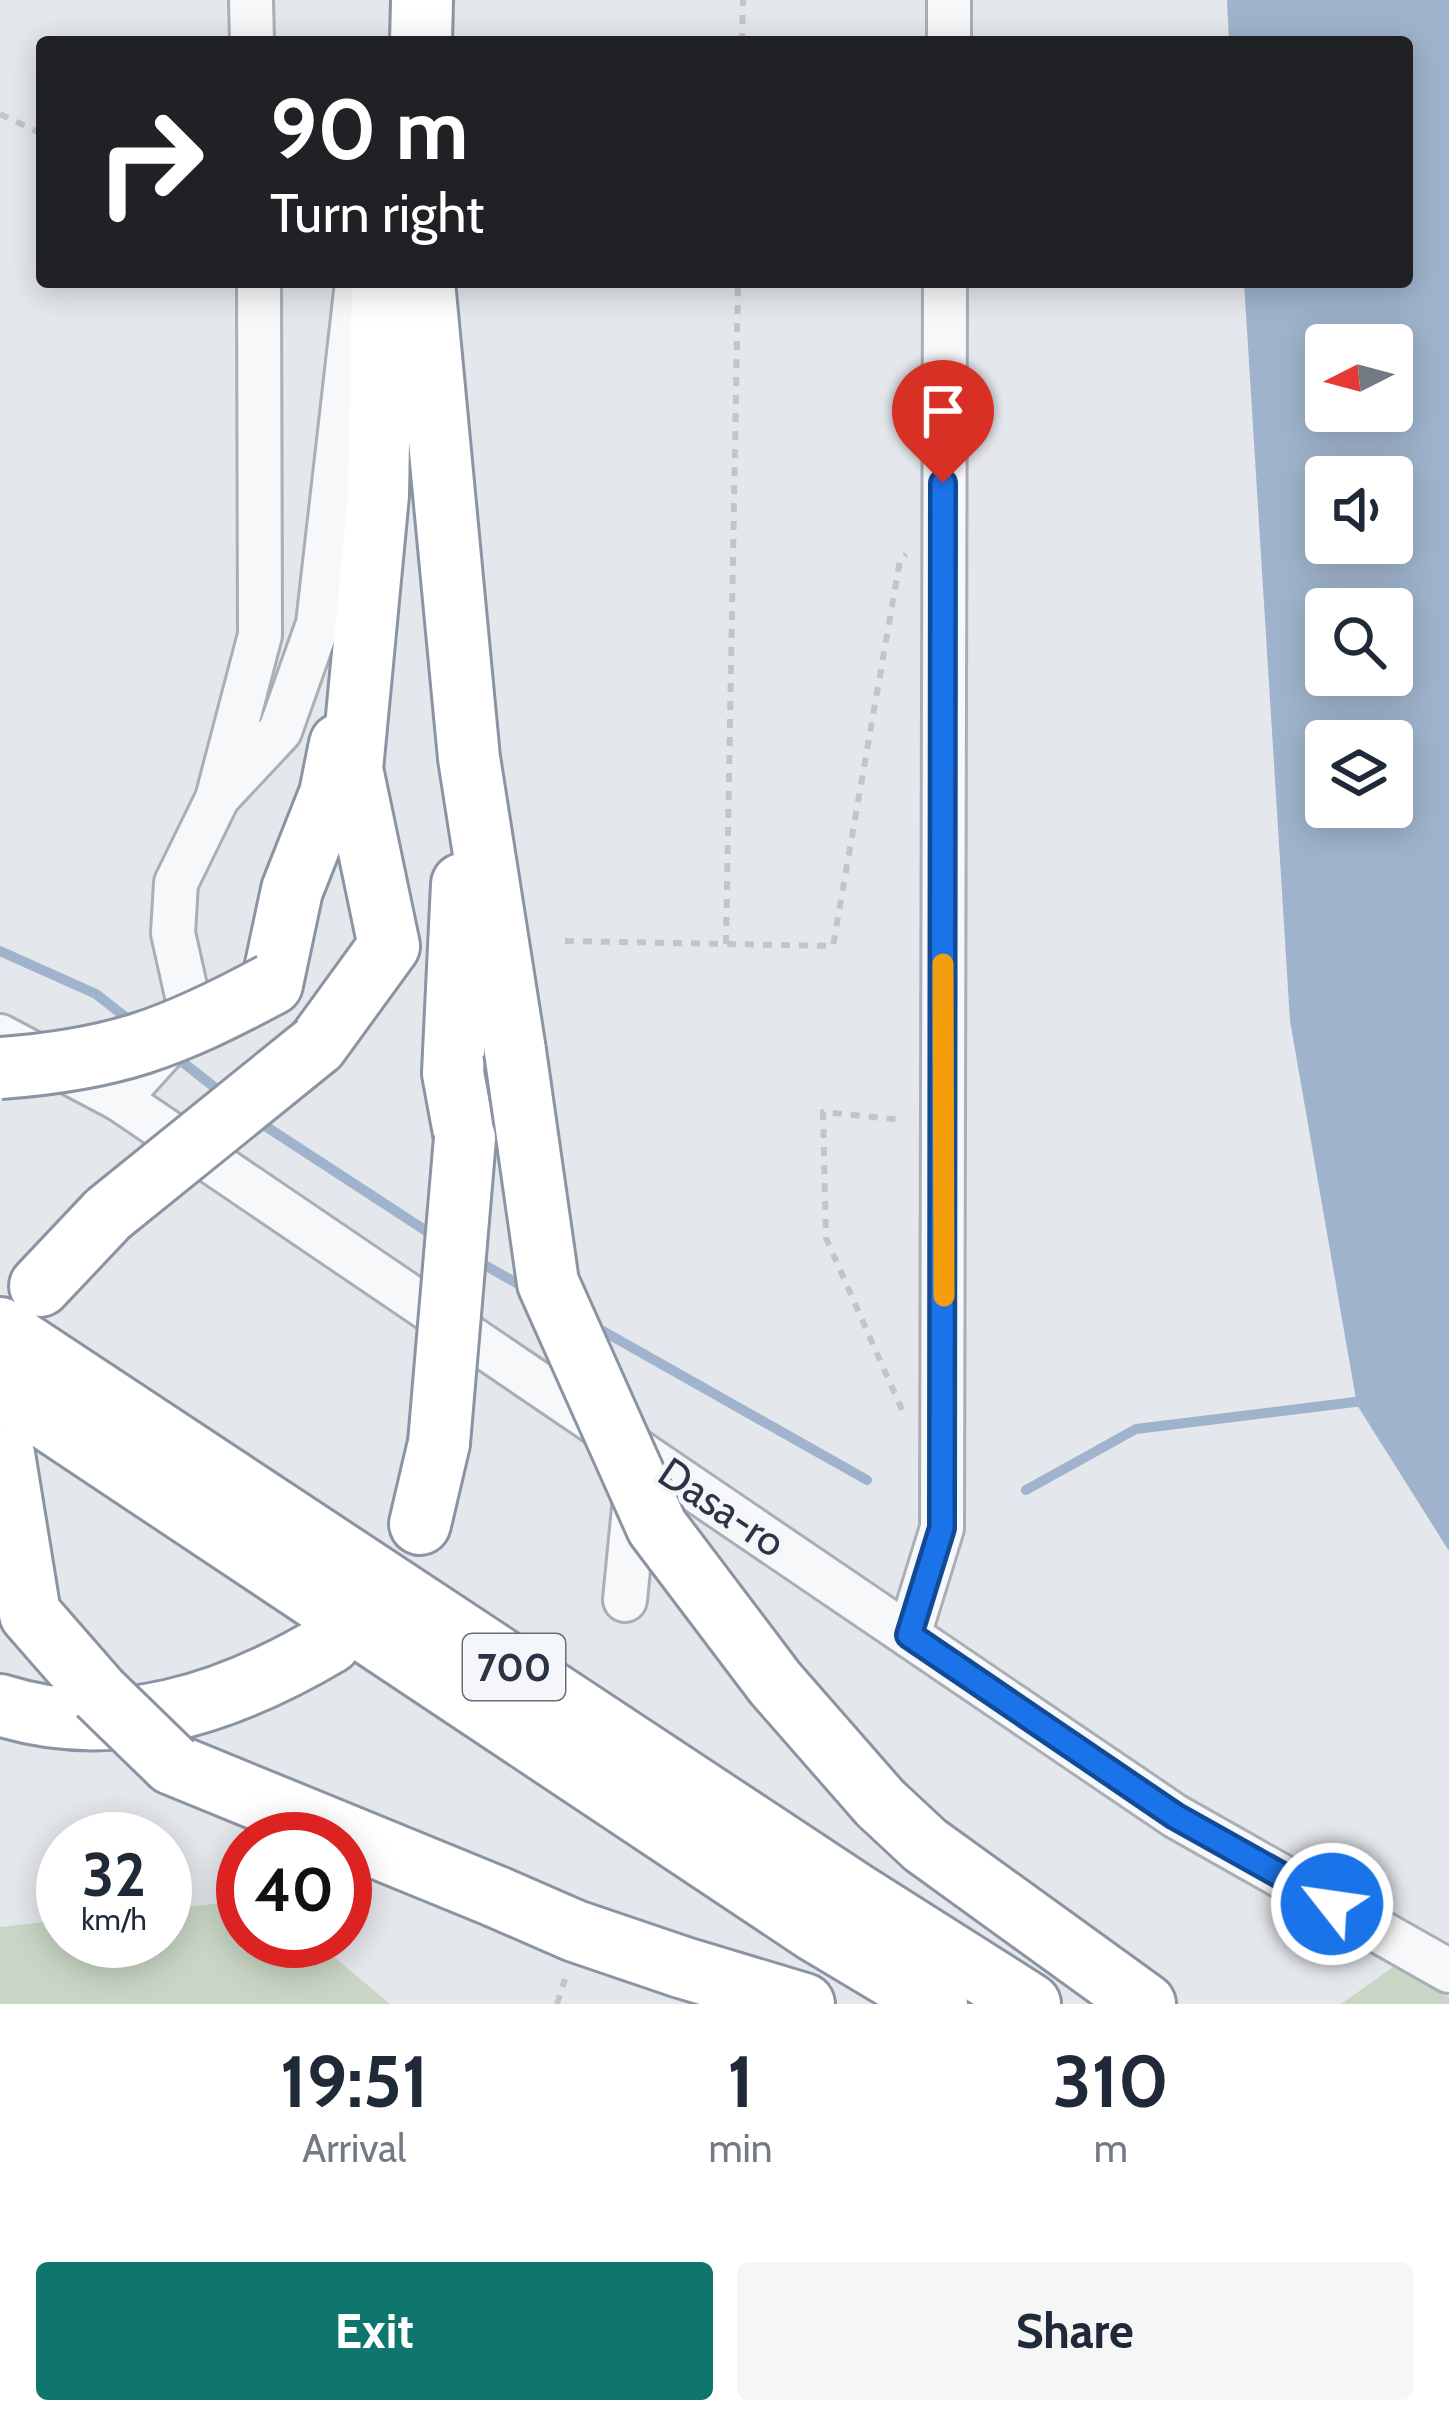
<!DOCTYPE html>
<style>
:root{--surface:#fff;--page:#f6f6f7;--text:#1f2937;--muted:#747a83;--accent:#0f766e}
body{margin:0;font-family:Cabin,sans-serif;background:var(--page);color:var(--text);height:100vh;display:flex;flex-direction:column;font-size:45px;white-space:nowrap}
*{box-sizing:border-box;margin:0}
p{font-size:39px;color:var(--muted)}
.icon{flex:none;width:66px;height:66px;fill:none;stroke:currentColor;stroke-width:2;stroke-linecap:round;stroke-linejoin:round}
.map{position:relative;height:2004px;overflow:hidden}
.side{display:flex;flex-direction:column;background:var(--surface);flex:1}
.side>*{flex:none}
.guide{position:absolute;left:36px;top:36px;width:1377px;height:252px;border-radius:12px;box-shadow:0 6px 30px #0003;background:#202124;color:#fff;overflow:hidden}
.needle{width:78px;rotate:264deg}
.buttons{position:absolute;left:1305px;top:324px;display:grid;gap:24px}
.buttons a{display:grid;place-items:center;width:108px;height:108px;border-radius:12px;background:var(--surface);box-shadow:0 6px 30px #0003;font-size:60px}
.speed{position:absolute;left:36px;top:1812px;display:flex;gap:24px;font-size:60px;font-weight:700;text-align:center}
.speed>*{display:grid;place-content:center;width:156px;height:156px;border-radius:50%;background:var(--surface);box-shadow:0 6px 30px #0003;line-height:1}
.speed small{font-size:30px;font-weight:400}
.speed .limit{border:18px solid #d22;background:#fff;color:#111}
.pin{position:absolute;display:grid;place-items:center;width:102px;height:102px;color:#fff;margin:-123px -51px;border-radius:50% 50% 50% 0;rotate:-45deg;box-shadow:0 0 12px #0007}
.pin .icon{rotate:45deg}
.me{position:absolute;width:132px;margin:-66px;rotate:300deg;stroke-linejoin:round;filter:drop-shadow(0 0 9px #0008)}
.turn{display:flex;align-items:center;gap:42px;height:252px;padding:0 36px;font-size:54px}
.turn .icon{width:156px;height:156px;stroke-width:2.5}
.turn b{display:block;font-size:84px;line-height:102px}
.eta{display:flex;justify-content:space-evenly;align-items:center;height:204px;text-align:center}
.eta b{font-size:72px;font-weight:700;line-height:84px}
.primary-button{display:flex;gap:24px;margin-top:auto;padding:24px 36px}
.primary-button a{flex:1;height:138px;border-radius:12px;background:var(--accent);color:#fff;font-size:48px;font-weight:700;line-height:138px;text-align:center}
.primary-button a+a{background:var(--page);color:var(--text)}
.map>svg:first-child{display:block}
.green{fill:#c9d6c5}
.water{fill:#9fb4cc;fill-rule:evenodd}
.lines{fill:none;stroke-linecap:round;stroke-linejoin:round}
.stream{stroke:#9fb4cc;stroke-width:10}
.minor-casing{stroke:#a9aeb7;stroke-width:48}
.highway-casing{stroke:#8b94a3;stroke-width:66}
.path{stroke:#c2c5cb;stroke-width:6;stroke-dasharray:9 9;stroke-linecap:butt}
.minor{stroke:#f7f8fa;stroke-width:42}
.highway{stroke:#fff;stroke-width:60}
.highway-bridge-casing{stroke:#8b94a3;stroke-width:66;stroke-linecap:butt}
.highway-bridge{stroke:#fff;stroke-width:60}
.route-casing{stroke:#114b97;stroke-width:30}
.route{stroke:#1a73e8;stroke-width:21}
.slow{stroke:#f59e0b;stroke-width:21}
.labels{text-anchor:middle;stroke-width:10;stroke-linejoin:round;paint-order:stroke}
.shield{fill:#f4f6f9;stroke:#676e7b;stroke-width:3}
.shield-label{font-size:39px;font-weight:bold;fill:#2b3445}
.street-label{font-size:42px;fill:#2b3445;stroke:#f4f6f9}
</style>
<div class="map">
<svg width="1449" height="2004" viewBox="0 0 1449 2004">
<rect width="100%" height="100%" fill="#e4e7ec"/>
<g class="green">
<polygon points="243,1901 243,1941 315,1941 390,2004 0,2004 0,1927 63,1920 63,1941 165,1941 165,1909"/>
<polygon points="1393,1967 1449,1997 1449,2004 1341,2004"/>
</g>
<path class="water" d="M1227,0H1449V1551L1357,1405L1290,1021L1244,282H1407V42H1229ZM1326,345H1392V411H1326ZM1326,477H1392V543H1326ZM1326,609H1392V675H1326ZM1326,741H1392V807H1326Z"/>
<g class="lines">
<g class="stream">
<polyline points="0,951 96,994 133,1023"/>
<polyline points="171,1053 223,1094"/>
<polyline points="256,1120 437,1238"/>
<polyline points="474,1259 525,1288"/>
<polyline points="594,1326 867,1480"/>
<polyline points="1026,1490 1136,1429 1371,1400"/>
</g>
<g class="minor-casing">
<g id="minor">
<polyline points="251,0 252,42"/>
<polyline points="949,42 949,0"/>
<polyline points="221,794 280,731 318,624 357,283"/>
<polyline points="0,1036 119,1099 1175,1816 1449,1971"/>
<polyline points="119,1099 192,1018 173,933 176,883 217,799 260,635 259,282"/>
<polyline points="625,1600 636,1488"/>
<polyline points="909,1635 942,1528 945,282"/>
</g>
</g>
<g class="highway-casing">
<g id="highway">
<polyline points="421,42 422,0"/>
<polyline points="424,282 469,758 515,1051"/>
<polyline points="462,884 453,1073 465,1138"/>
<polyline points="272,984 292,890 330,794 340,744"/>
<polyline points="317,1045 389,946 352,769 378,495 382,282"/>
<polyline points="40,1286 108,1214"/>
<polyline points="0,1328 855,1893 1030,2004"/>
<polyline points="0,1388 815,1931 937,2004"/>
<polyline points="4,1454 30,1614 99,1693"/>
<polyline points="420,1524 439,1443"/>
<path d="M0,1705C115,1742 229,1703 330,1643"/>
<polyline points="172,1764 497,1897"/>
<polyline points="880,1803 925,1845 1145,2004"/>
<polyline points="681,1967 804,2004"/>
</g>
</g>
<g class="path">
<polyline points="742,42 743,0"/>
<polyline points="0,114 42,134"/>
<polyline points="565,941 833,946 900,560 906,554"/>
<polyline points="726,944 738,282"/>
<polyline points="902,1410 826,1238 823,1112 903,1120"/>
<polyline points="557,2004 565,1979"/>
</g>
<use href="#minor" class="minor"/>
<use href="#highway" class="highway"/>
<g class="highway-bridge-casing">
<g id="highway-bridge">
<polyline points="515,1051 548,1283 657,1527 775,1683 880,1803"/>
<path d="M0,1068C114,1060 172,1038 272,984"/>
<polyline points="108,1214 317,1045"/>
<polyline points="439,1443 465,1138"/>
<polyline points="99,1693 172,1764"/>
<polyline points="497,1897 575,1931 681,1967"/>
</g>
</g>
<use href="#highway-bridge" class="highway-bridge"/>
</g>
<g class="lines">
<g class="route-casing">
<polyline id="route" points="943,483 942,1528 909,1635 1175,1816 1332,1904"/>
</g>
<use href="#route" class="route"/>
<polyline class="slow" points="943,964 944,1296"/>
</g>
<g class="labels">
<rect class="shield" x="463" y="1634" width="102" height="66" rx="9"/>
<g class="shield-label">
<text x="514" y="1681">700</text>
</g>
<g class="street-label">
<text transform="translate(722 1507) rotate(34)" y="15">Dasa-ro</text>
</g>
</g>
</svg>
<div class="buttons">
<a><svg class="needle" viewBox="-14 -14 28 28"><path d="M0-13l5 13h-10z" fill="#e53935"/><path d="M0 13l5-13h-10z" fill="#747a83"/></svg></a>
<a><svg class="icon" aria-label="sound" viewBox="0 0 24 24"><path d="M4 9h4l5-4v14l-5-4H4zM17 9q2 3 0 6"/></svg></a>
<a><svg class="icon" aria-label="search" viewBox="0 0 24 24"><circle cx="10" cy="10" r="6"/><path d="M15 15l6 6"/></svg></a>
<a><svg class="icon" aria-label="layers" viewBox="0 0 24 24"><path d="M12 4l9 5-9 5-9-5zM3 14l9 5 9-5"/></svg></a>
</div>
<div class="speed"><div>32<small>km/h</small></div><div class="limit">40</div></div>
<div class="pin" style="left:943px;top:483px;background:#d93025"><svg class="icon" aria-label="arrive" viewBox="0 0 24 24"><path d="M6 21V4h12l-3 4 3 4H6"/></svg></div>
<svg class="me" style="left:1332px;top:1904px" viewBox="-20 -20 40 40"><circle r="17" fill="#1a73e8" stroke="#fff" stroke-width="3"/><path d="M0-11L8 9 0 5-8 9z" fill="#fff"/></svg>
<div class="guide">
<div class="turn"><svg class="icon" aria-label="right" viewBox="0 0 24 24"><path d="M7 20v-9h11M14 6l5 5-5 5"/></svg><div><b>90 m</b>Turn right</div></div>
</div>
</div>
<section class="side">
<div class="eta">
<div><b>19:51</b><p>Arrival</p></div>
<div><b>1</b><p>min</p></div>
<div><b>310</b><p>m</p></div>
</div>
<div class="primary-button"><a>Exit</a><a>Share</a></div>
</section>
